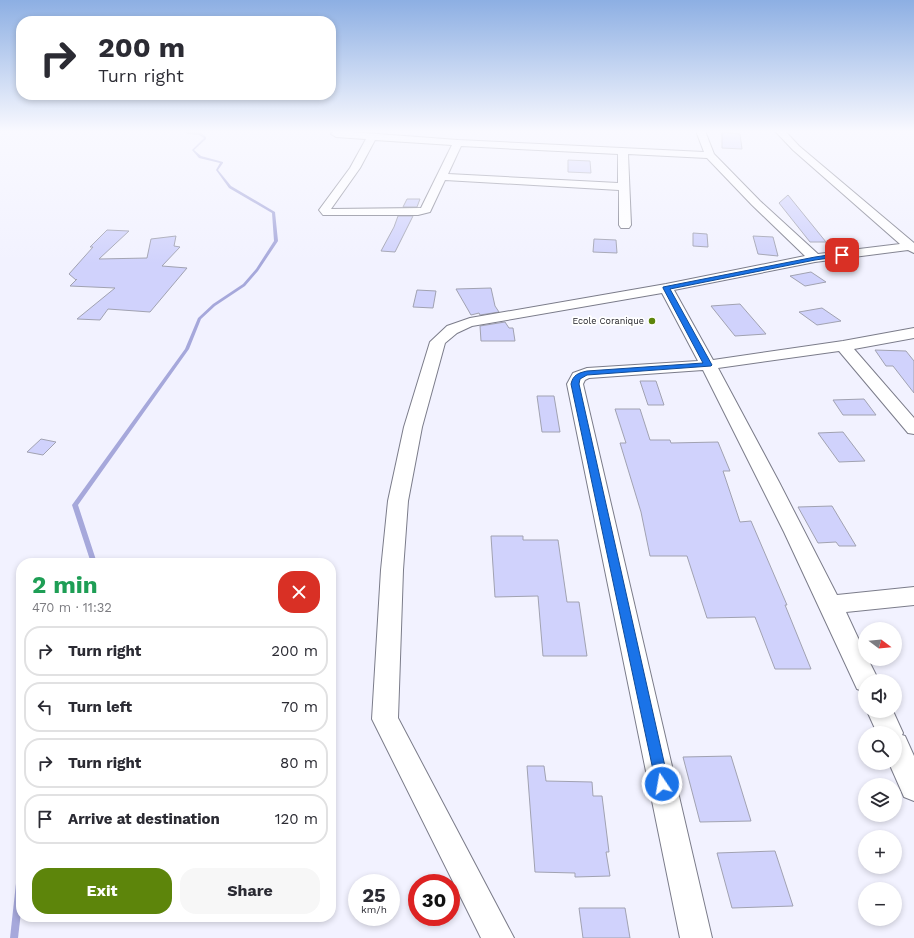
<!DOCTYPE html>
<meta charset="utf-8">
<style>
:root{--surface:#fff;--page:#f7f7f7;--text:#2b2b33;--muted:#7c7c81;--line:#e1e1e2;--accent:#5d850b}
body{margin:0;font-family:"Work Sans",sans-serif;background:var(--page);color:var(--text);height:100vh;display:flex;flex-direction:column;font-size:15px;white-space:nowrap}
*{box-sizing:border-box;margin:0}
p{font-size:13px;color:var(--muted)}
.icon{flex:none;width:22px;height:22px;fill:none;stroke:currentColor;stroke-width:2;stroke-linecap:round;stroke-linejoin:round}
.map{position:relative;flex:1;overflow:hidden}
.panel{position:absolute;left:16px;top:558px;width:320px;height:364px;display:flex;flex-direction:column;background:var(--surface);border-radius:16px;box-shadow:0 2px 6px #0003}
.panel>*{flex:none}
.hud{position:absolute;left:16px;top:16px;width:320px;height:84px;border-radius:16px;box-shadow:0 2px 6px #0003;background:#fff;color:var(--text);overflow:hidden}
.needle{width:26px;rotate:106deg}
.controls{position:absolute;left:858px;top:622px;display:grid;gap:8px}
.controls a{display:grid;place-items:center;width:44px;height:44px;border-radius:50%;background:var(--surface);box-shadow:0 2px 6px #0003;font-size:20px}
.speed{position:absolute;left:348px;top:874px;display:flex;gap:8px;font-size:20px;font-weight:700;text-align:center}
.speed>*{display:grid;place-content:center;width:52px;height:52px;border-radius:50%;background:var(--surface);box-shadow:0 2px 6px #0003;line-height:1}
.speed small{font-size:10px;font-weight:400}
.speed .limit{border:6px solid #d22;background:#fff;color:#111}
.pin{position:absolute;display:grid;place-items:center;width:34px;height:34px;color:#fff;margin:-17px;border-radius:8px;box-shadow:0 2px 6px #0006}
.me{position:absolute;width:44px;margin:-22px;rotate:348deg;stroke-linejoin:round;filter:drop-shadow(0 0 3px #0008)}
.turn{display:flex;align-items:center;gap:14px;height:84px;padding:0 16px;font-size:18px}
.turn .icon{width:52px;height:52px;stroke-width:2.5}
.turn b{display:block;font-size:28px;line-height:34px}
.round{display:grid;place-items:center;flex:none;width:42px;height:42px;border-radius:16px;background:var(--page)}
.headline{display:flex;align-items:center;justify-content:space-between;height:68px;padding:0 16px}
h1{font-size:24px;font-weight:700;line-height:30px;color:#1e9e55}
.action{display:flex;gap:8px;margin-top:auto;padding:8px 16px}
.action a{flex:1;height:46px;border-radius:16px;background:var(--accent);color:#fff;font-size:16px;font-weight:700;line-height:46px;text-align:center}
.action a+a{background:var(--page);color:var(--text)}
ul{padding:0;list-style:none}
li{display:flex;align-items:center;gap:12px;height:50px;margin:0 8px 6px;padding:0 8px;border:2px solid var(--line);border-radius:16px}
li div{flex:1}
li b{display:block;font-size:15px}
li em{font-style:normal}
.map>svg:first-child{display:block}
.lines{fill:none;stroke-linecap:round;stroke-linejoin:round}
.stream{fill:#a6a8db;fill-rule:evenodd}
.building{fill:#d0d2fc;stroke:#a1a2b1}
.minor-casing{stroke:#7b7c8a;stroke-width:2}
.minor{fill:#fff;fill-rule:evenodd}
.route{fill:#1a73e8;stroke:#114b97}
.poi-dot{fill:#5d850b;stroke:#fff;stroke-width:1.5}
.labels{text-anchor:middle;stroke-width:3.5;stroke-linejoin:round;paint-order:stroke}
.far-poi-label{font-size:9px;fill:#212127;stroke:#fff;text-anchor:end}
</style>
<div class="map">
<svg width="914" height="938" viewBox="0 0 914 938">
<rect width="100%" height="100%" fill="#f2f2ff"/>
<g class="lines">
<g class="stream">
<polygon points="185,131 201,133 206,137 206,139 194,150 201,156 223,162 223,163 218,170 231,186 275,212 278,241 258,271 245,286 215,306 201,319 189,349 78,505 97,563 91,563 72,505 185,349 198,318 213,304 243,284 256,269 274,241 272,213 229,188 216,170 220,163 199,158 192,150 204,138 199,135 187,134"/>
<polygon points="21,870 21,912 18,938 10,938 17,874 18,871"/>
</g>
</g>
<g class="building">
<polygon points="722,132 740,134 742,149 722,148"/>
<polygon points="568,160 590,161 591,173 568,172"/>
<polygon points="788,195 826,242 810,242 779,203"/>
<polygon points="407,199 420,199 417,207 403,207"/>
<polygon points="398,216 413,216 395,252 381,251 394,227"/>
<polygon points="107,230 129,231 99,259 147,258 151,239 176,236 174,246 180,247 162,266 187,268 150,312 108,309 100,320 77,319 115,288 70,286 77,279 76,280 69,274 93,247 90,247"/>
<polygon points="693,233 707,234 708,247 693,246"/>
<polygon points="753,236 773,237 778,256 758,254"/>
<polygon points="594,239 616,240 617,253 593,252"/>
<polygon points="811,272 826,282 805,286 790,276"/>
<polygon points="491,288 495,306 499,312 480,315 479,313 471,315 456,289"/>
<polygon points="417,290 436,291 433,308 413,307"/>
<polygon points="740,304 766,334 735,336 711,306"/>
<polygon points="822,308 841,321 817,325 799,312"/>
<polygon points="505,322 509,328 513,328 515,341 481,341 480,326"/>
<polygon points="875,350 906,351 914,361 914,393 893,366 886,366"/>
<polygon points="640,381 656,381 664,405 648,405"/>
<polygon points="537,396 554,396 560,432 542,432"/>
<polygon points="864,399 876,415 843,415 833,400"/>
<polygon points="615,409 640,409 650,440 670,440 671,443 718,442 730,471 723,471 740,522 751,521 787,605 785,605 811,669 775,669 755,617 707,618 687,556 650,556 641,512 620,443 626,443"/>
<polygon points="843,432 865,461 839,462 818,433"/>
<polygon points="41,439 56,442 43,455 27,452"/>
<polygon points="832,506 856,546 839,546 836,542 818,543 798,507"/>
<polygon points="491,536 523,536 523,540 558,540 567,602 579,602 587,656 543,656 538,596 495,597"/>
<polygon points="731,756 751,821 700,822 683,757"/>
<polygon points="527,766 544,766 546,781 592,782 593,796 602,796 609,852 606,852 610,876 575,877 575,873 535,872"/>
<polygon points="775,851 793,906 732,908 717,853"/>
<polygon points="579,908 625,908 630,938 583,938"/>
</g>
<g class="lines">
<g class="minor-casing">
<g id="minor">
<path d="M338,131L458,140L704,152L696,131H705L714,154L760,201L818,254L900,244L793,150L775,131H785L799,146L914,243V253L908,250L815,262L674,290L713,360L843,341L914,328V338L854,349L914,418V434L908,433L839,351L718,368L779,482L837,595L914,587V605L846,612L865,653V659H868L879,681H865V692L857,689L784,532L703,370L589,378L585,380L583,384L712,938H680L567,384L573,373L587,368L698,361L662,293L472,326L457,333L445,343L422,427L408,501L403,570L398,718L514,938H481L372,719L381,570L388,501L404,427L430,342L447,326L470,318L666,284L805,256L752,205L707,158L628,154L631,225L629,228H621L619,225V190L445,180L430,212L418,215H323L319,210L350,168L366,139L336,137L331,134L333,132ZM375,140L452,145L421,208L331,209L360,168ZM461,146L618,154V183L448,174Z"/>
<polygon points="867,711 893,711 903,733 902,735 905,736 914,756 914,801 904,797 889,763 895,763 895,733 877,733"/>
</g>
</g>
<use href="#minor" class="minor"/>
</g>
<linearGradient id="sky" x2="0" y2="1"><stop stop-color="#8dafe3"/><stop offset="0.5" stop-color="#f9f9ff"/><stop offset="1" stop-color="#f9f9ff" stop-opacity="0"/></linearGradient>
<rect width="914" height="263" fill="url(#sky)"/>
<path class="route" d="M842,253L845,255L844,256L815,260L670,289L712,365L711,366L587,375L580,379L579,384L669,784L667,789L662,791L658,789L656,784L571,384C573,375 578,373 587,371L703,363L663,288V287L815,257Z"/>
<circle class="poi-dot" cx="652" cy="321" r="4"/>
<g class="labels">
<g class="far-poi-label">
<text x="644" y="324">Ecole Coranique</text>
</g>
</g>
</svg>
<div class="controls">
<a><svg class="needle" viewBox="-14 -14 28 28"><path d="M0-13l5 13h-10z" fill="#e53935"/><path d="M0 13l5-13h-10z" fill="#7c7c81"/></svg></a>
<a><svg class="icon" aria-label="sound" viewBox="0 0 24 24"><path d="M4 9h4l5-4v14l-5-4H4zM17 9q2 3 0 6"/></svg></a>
<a><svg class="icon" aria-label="search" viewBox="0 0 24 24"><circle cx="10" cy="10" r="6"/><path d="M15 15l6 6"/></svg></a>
<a><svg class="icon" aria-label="layers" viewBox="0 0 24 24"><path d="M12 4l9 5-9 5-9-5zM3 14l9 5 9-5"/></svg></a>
<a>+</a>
<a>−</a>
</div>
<div class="speed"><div>25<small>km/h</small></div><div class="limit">30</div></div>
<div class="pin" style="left:842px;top:255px;background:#d93025"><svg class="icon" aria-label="arrive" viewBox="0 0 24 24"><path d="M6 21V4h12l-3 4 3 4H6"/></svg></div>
<svg class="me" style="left:662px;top:784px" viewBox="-20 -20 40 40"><circle r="17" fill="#1a73e8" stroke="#fff" stroke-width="3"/><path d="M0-11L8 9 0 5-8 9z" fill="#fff"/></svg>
<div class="hud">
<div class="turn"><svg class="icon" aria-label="right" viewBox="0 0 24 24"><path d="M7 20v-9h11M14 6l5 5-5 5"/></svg><div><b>200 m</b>Turn right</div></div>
</div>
<section class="panel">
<div class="headline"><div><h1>2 min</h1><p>470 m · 11:32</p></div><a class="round" style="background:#d93025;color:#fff"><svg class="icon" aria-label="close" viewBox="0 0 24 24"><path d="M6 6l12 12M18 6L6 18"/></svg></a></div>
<ul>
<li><svg class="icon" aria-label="right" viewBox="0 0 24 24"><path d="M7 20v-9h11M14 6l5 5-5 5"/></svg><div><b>Turn right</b></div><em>200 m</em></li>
<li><svg class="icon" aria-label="left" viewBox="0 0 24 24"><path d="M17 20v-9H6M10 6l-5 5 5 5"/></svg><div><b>Turn left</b></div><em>70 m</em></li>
<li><svg class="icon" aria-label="right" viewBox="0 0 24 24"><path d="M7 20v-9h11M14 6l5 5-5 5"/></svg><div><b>Turn right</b></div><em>80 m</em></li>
<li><svg class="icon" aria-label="arrive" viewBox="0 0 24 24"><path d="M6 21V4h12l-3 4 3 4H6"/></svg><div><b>Arrive at destination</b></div><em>120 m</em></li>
</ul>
<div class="action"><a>Exit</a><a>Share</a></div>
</section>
</div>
